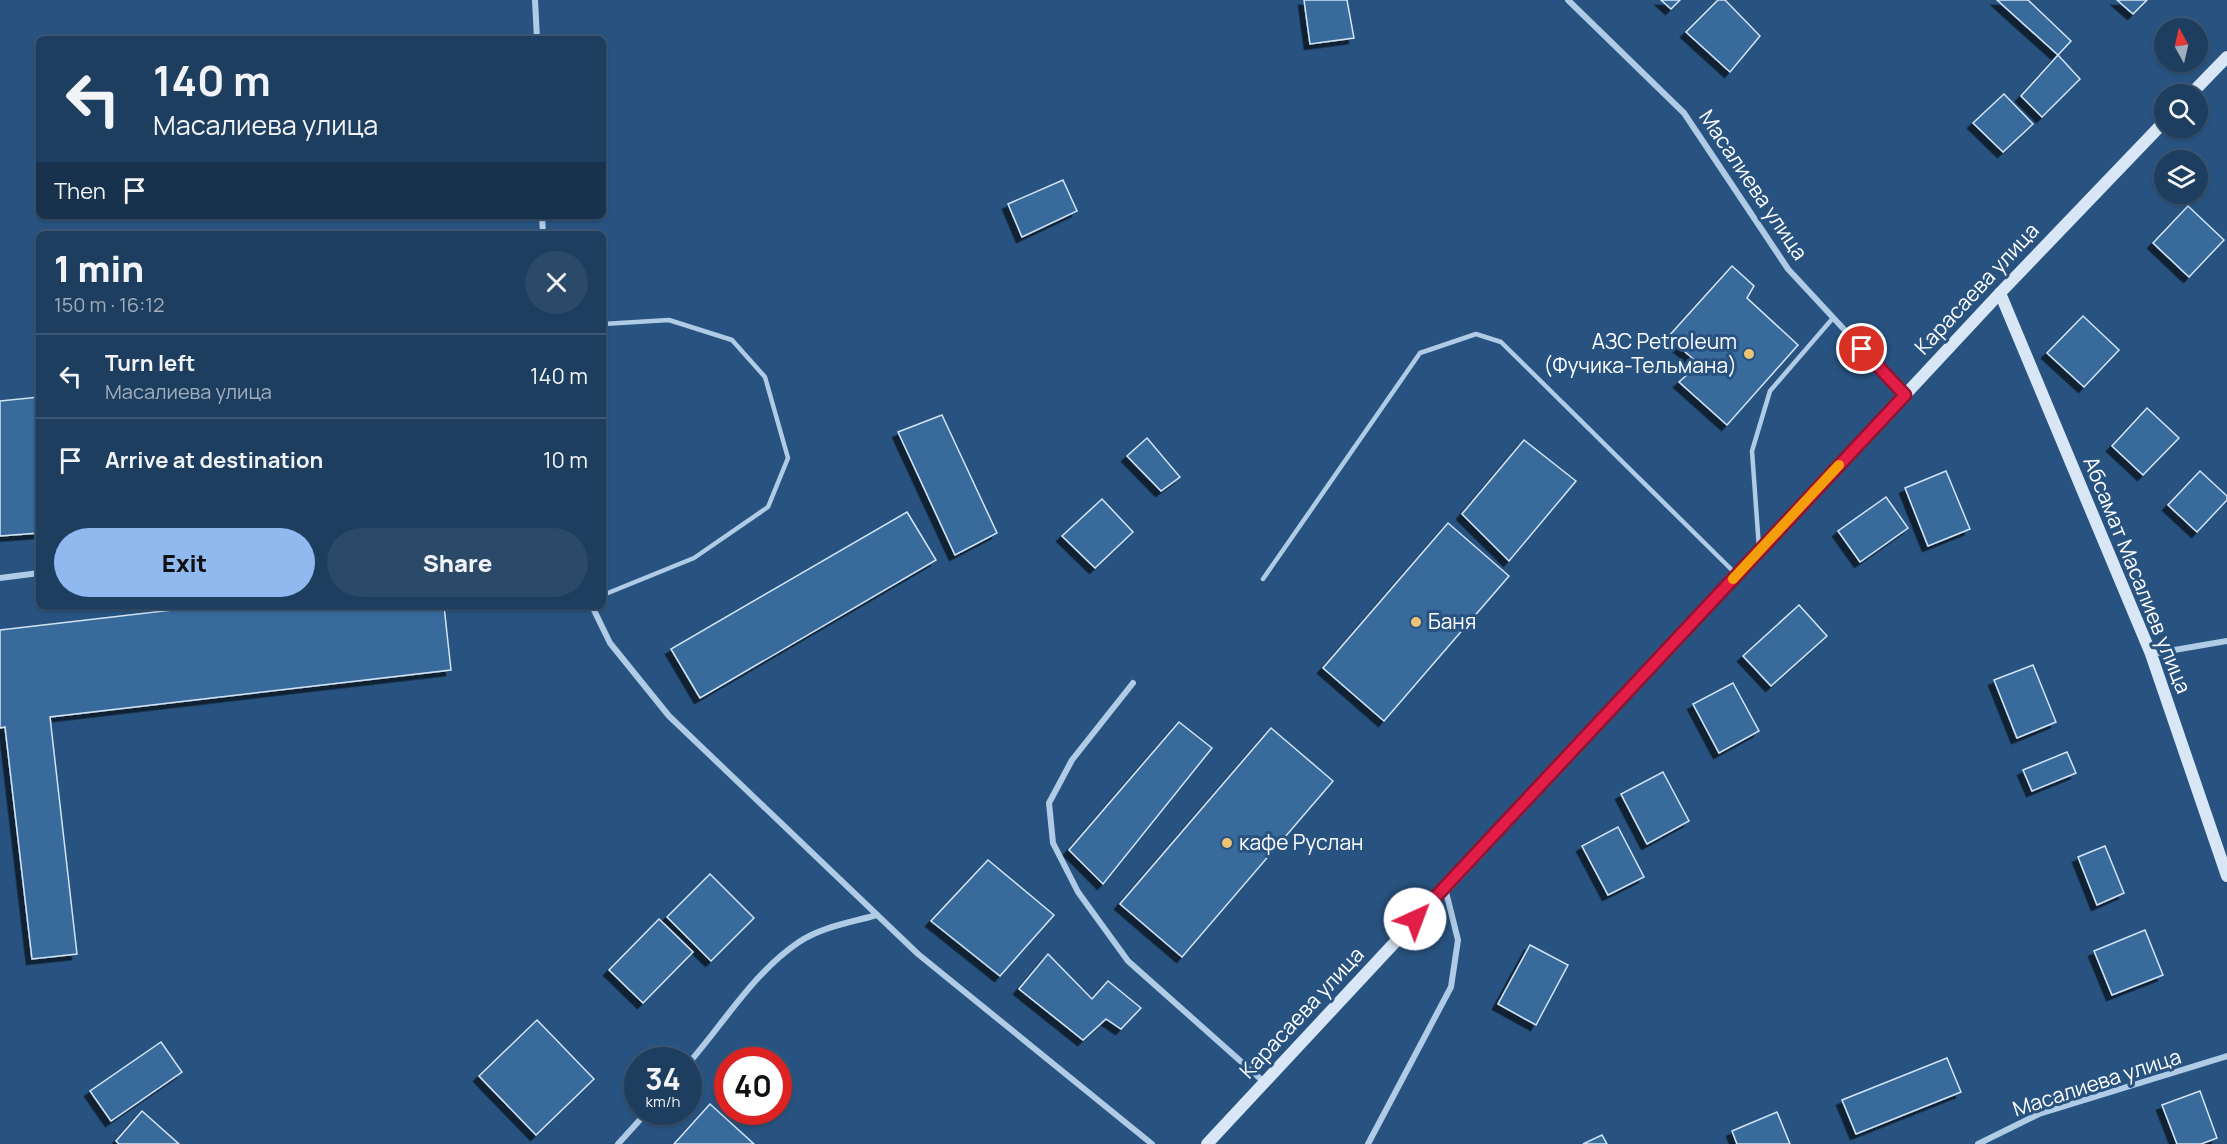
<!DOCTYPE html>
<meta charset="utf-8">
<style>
:root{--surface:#1e3e60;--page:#2b4969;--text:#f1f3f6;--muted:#a1aebd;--line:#3c5775;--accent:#90b9f0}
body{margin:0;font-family:Manrope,sans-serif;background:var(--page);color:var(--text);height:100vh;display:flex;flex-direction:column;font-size:22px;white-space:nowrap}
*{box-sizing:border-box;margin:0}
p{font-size:20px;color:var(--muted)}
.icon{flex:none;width:33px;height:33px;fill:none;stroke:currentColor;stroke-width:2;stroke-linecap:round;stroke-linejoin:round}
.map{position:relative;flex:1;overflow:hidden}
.sheet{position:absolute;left:36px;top:231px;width:570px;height:378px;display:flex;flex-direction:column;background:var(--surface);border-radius:9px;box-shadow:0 2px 4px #0004,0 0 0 2px var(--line)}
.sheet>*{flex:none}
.banner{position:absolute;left:36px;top:36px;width:570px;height:183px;border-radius:9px;box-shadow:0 2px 4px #0004,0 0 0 2px var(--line);background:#1e3e60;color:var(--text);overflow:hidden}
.needle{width:39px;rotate:352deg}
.buttons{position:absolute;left:2154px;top:18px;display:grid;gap:12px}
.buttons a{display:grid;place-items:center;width:54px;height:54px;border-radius:50%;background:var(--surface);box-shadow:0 2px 4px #0004,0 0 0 2px var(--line);font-size:30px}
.speed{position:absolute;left:624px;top:1047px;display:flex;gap:12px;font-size:30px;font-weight:700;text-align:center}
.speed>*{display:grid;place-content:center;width:78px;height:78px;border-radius:50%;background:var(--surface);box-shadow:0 2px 4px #0004,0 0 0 2px var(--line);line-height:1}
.speed small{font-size:15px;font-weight:400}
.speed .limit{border:9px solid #d22;background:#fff;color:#111}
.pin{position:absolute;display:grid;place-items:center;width:51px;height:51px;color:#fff;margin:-26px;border:3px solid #fff;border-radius:50%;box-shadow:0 2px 6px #0007}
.me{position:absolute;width:66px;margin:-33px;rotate:43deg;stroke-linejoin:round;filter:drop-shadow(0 0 4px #0008)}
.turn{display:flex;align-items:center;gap:21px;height:126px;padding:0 18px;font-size:27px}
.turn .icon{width:78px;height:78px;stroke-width:2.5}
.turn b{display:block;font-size:42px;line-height:51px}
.then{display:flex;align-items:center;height:57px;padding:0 18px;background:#0003;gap:12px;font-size:22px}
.round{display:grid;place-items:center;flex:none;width:63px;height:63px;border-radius:32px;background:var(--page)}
.head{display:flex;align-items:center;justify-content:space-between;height:102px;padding:0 18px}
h1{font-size:36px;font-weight:800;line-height:45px}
.cta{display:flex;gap:12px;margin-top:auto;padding:12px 18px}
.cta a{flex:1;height:69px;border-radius:36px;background:var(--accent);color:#111;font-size:24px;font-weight:800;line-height:69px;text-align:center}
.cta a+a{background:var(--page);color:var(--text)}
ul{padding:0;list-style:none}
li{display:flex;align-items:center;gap:18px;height:84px;padding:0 18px;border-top:2px solid var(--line)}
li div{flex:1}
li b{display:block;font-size:22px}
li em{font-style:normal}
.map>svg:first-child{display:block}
.building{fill:#386b9c;stroke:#d2e4f5;stroke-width:1.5;filter:url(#shadow)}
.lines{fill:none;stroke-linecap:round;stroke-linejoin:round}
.lane{stroke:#afcbe5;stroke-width:4.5}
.street{stroke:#afcbe5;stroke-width:6}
.secondary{stroke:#d8e6f5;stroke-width:12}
.route-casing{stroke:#92132f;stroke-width:15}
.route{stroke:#e11d48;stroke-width:10}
.slow{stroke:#f59e0b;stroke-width:10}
.poi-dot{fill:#edc375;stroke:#285380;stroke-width:2}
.labels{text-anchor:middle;stroke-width:6;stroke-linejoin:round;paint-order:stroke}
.street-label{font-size:21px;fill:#fff;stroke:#285380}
.poi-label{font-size:21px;fill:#fff;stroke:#285380;text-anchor:start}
</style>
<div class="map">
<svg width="2227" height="1144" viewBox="0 0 2227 1144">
<defs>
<filter id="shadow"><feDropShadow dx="-5.5" dy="5.5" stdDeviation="0" flood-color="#0009"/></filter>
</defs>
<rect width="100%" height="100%" fill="#285380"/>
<g class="building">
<polygon points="1304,0 1347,0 1354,38 1310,44"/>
<polygon points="1661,0 1680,0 1671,9"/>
<polygon points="1718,0 1725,0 1760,36 1730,72 1686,32"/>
<polygon points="1997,0 2028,0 2071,41 2058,55"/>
<polygon points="2117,0 2147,0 2133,14"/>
<polygon points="2058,55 2080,79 2042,117 2021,96"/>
<polygon points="2004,94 2033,124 2003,152 1973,123"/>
<polygon points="1063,180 1077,211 1022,237 1008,204"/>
<polygon points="2188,206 2224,240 2189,277 2153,243"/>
<polygon points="1732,266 1754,286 1747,298 1798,345 1727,425 1679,382 1699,364 1668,337"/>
<polygon points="2083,316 2119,350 2084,387 2047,353"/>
<polygon points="39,397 39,533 0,536 0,401"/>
<polygon points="2147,408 2179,438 2143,475 2112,446"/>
<polygon points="942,415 997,533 955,555 898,432"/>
<polygon points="1147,438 1180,477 1161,491 1127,456"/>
<polygon points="1524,440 1576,481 1509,561 1462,514"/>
<polygon points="1946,471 1970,529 1928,546 1905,488"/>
<polygon points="2200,471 2227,496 2227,500 2197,532 2168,505"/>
<polygon points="1886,497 1908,528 1860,562 1838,531"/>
<polygon points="1102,499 1133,532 1095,568 1062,536"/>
<polygon points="907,512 936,560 700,698 671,649"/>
<polygon points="1448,523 1509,576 1384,721 1323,668"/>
<polygon points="1799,605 1827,636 1771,686 1743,656"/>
<polygon points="207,606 444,606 451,670 50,717 77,954 32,959 5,727 0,728 0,630"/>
<polygon points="2033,665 2056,722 2017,738 1994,680"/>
<polygon points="1733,683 1759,731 1719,753 1693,704"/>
<polygon points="1179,722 1212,748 1103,884 1069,850"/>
<polygon points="1271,728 1333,781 1182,957 1120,904"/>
<polygon points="2067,752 2076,773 2032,791 2023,770"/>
<polygon points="1663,772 1689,821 1647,844 1621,794"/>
<polygon points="1618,827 1644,877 1608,895 1582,846"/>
<polygon points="2105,846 2124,893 2097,905 2078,857"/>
<polygon points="988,860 1054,915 1000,976 931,921"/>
<polygon points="710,874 754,918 711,961 667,917"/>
<polygon points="659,919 693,952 643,1003 609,970"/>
<polygon points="2145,930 2163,975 2112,995 2094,951"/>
<polygon points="1530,945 1568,965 1536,1025 1498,1004"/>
<polygon points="1048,954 1092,999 1108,981 1141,1008 1121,1029 1106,1019 1083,1040 1019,989"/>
<polygon points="537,1020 594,1079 536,1135 479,1076"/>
<polygon points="161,1042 182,1072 111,1121 90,1091"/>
<polygon points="1947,1058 1961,1092 1856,1134 1842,1100"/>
<polygon points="2200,1091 2217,1138 2201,1144 2177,1144 2162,1105"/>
<polygon points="710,1104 754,1144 674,1144"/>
<polygon points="142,1111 179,1144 119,1144 116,1141"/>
<polygon points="1777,1112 1790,1144 1737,1144 1732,1131"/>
<polygon points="1602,1135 1607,1144 1583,1144"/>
</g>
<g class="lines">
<g class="lane">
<polyline points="603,324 669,320 732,340 765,377 788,458 768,507 694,558 603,595"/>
<polyline points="1759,548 1752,451 1770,391 1833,318"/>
<polyline points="1263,579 1420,353 1476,334 1501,342 1736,574"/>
</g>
<g class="street">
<polyline points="535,0 537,39"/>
<polyline points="1568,0 1684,113 1788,269 1905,395"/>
<polyline points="542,216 543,234"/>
<polyline points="0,578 39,573"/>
<polyline points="592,606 610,643 669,716 918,954 1152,1144"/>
<polyline points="2151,654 2227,641"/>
<polyline points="1133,683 1072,760 1049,803 1053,843 1078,892 1128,961 1264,1082"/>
<path d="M688,1064C724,1023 754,972 799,942C821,927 852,922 877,915"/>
<polyline points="618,1144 647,1112"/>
<polyline points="1368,1144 1451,987 1458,940 1445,888"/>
<polyline points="1978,1144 2039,1114 2227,1056"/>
</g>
<g class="secondary">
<polyline points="2191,94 2227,57"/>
<polyline points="2000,293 2151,654 2227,876"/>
<polyline points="1207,1144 2000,293 2164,122"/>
</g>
</g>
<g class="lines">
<g class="route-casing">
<polyline id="route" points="1415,919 1905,395 1862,349"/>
</g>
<use href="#route" class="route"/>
<polyline class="slow" points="1733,579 1839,465"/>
</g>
<g class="poi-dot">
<circle cx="1749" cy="354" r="6"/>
<circle cx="1416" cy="622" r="6"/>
<circle cx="1227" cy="843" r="6"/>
</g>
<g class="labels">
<g class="street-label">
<text transform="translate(1753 185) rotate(56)" y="7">Масалиева улица</text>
<text transform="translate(1977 289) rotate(-47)" y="7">Карасаева улица</text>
<text transform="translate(2137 575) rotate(68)" y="7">Абсамат Масалиев улица</text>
<text transform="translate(1302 1013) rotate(-47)" y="7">Карасаева улица</text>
<text transform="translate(2097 1083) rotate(-18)" y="7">Масалиева улица</text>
</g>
<g class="poi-label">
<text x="1737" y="349" text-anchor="end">АЗС Petroleum<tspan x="1737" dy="24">(Фучика-Тельмана)</tspan></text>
<text x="1428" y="629">Баня</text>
<text x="1239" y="850">кафе Руслан</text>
</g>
</g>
</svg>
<div class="buttons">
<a><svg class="needle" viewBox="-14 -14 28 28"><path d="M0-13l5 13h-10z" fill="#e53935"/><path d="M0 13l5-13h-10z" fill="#a1aebd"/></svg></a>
<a><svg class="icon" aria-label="search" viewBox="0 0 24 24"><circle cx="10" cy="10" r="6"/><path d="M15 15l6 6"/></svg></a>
<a><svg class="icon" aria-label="layers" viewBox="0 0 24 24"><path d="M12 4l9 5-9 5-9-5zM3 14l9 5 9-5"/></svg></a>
</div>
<div class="speed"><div>34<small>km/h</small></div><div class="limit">40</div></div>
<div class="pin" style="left:1862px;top:349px;background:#d93025"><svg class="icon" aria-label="arrive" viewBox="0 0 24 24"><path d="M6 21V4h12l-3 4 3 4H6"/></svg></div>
<svg class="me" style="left:1415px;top:919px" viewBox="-20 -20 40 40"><circle r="19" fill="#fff"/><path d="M0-13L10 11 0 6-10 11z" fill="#e11d48"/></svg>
<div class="banner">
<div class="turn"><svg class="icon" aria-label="left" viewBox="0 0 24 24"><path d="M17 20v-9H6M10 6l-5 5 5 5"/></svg><div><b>140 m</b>Масалиева улица</div></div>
<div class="then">Then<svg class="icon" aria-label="arrive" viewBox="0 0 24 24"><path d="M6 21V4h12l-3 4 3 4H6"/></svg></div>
</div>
<section class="sheet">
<div class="head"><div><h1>1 min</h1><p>150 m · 16:12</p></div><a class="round"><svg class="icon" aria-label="close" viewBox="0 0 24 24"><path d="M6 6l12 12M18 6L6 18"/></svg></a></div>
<ul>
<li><svg class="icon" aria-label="left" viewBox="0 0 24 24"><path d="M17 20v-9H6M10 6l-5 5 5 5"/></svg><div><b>Turn left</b><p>Масалиева улица</p></div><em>140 m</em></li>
<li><svg class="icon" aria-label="arrive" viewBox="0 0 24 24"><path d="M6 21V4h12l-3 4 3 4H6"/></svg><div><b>Arrive at destination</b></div><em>10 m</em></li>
</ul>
<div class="cta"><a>Exit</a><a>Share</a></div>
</section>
</div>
